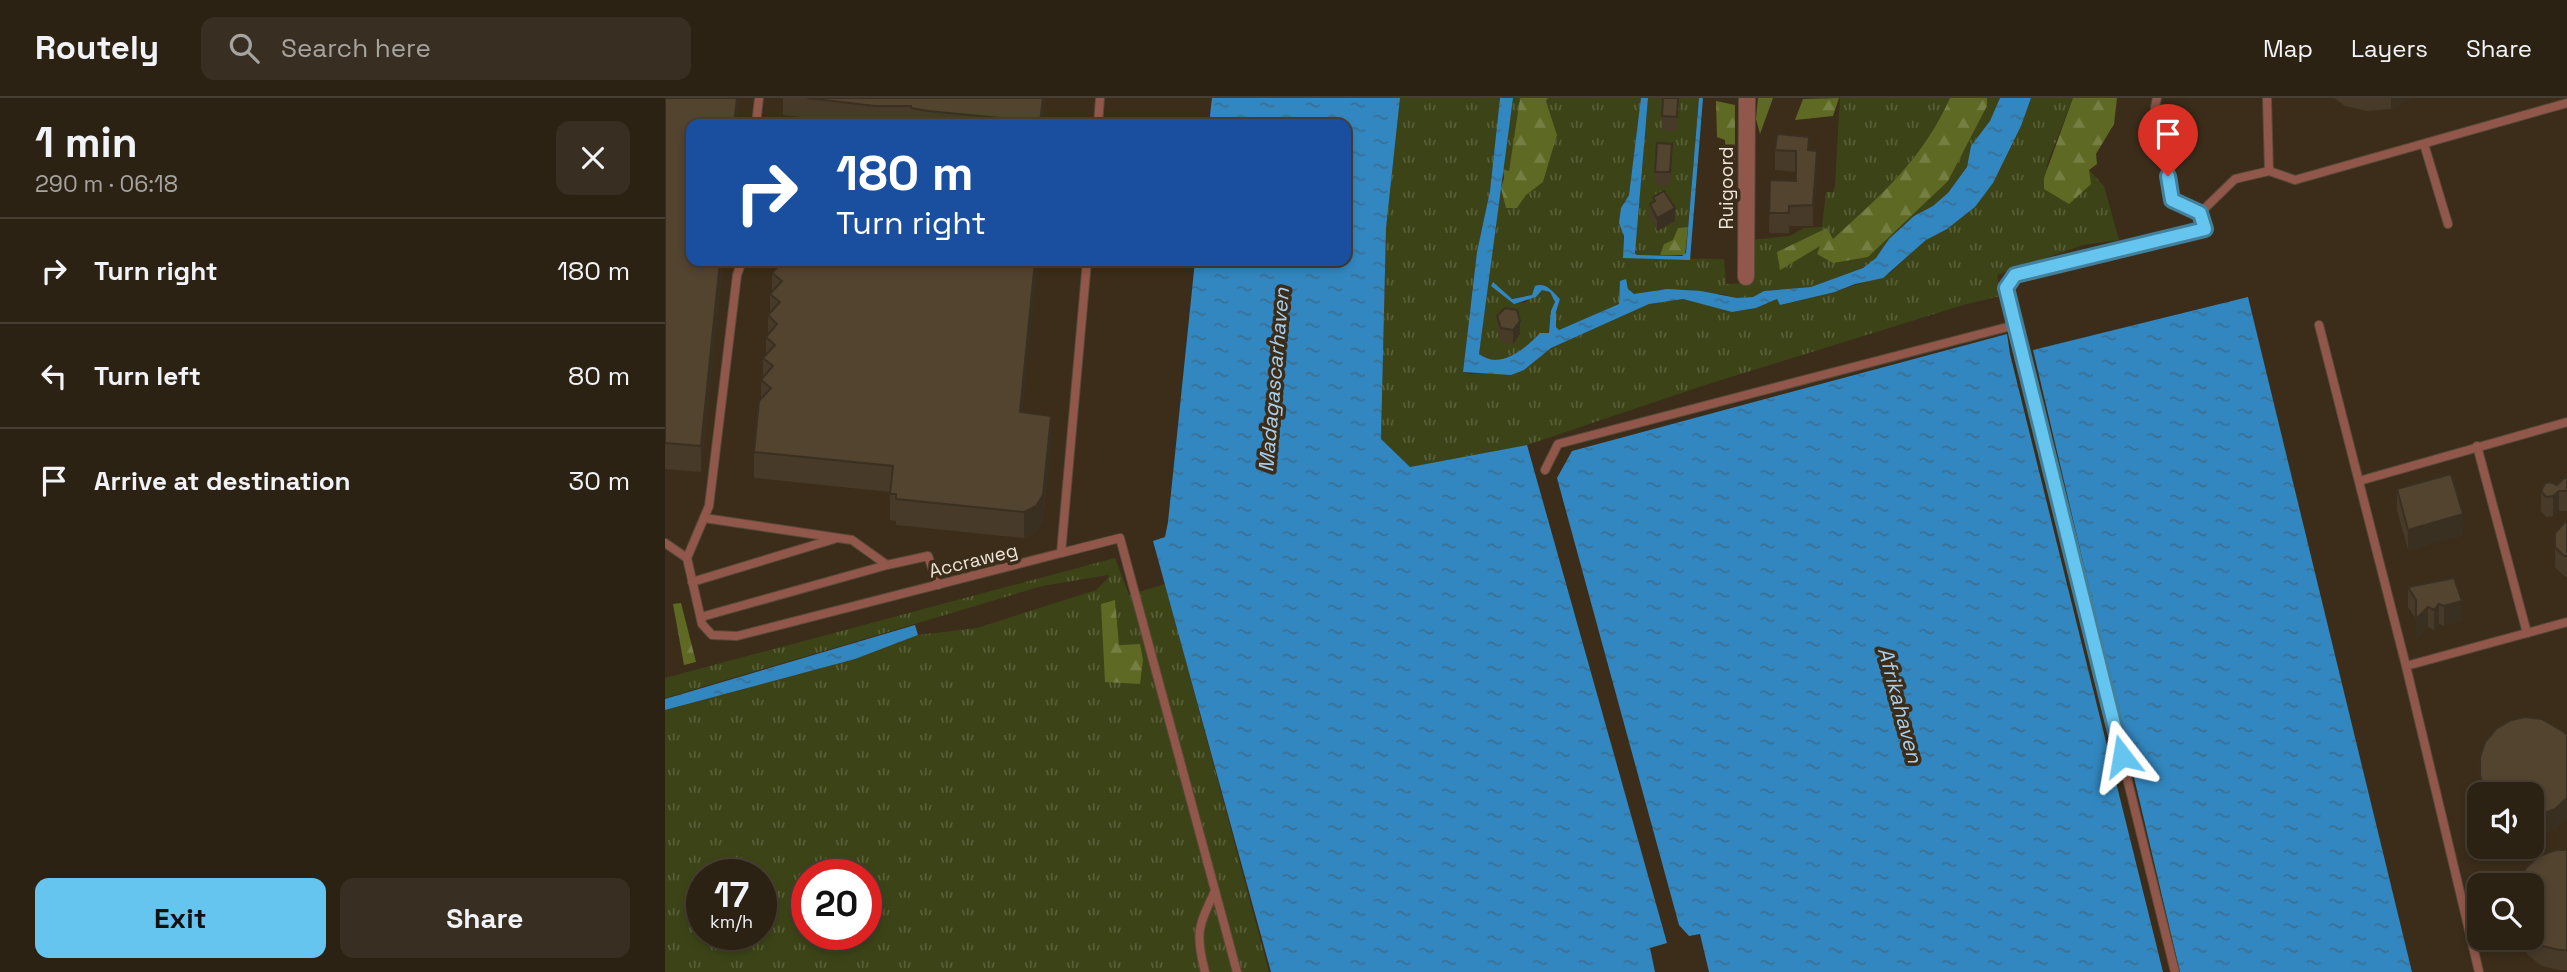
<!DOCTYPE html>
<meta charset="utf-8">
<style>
:root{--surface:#2c2214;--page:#382f22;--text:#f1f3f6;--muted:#a6a4a0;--line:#483f34;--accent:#65c5ef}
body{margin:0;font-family:"Space Grotesk",sans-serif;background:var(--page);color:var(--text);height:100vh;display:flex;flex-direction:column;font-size:26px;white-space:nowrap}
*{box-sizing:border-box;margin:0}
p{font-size:23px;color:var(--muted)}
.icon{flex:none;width:38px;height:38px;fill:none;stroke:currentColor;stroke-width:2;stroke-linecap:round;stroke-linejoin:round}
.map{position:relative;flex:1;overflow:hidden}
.sheet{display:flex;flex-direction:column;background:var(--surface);width:665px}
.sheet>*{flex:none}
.top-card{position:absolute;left:21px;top:21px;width:665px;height:147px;border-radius:14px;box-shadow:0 4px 10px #0003,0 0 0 2px var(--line);background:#1a4fa0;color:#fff;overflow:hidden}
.tools{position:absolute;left:1802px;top:684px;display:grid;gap:14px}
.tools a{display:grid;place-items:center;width:77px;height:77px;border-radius:14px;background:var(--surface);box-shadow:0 4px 10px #0003,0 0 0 2px var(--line);font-size:35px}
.speed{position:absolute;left:21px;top:761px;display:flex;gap:14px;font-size:35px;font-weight:700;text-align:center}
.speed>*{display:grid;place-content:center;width:91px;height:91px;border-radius:50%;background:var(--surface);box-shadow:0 4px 10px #0003,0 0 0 2px var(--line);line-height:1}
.speed small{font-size:18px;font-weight:400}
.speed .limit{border:10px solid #d22;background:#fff;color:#111}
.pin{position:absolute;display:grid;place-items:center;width:60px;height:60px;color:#fff;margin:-72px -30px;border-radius:50% 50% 50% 0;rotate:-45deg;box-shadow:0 0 7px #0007}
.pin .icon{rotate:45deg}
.me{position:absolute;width:77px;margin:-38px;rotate:346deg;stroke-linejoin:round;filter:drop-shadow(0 0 5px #0008)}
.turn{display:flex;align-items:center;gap:24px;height:147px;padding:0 35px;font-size:32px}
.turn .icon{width:91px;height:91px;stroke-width:2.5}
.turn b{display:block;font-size:49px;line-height:60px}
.round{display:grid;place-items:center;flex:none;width:74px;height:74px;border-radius:14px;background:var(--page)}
.head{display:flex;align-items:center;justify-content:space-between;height:119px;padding:0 35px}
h1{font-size:42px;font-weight:600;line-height:52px}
.action{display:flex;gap:14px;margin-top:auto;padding:14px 35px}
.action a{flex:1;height:80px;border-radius:14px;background:var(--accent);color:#111;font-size:28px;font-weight:600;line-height:80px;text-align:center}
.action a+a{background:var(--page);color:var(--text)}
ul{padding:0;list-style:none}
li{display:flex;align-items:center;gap:21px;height:105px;padding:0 35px;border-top:2px solid var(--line)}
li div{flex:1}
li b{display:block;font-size:26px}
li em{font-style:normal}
header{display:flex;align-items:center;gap:42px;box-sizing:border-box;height:98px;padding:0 35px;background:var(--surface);border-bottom:2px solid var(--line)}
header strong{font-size:33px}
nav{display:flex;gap:38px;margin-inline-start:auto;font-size:24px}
.search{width:490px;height:63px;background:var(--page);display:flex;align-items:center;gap:18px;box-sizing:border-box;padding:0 24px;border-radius:14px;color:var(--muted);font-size:26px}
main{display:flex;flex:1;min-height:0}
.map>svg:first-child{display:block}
.grass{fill:url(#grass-tufts);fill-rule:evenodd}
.forest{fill:url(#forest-firs)}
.water{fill:url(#water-ripples)}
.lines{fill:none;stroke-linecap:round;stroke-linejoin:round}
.service-casing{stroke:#584a39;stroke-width:10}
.minor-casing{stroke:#584a39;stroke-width:18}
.service{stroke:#91574b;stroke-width:8}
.minor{stroke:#91574b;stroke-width:16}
.wall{fill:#473a29}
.shaded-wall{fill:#3a3022}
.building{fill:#534430;stroke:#3a3022;stroke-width:2}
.route-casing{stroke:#42809b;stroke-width:18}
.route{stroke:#65c5ef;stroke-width:12}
.labels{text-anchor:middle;stroke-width:7;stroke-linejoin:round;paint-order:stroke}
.street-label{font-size:19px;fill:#eee5d9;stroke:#3b2d1a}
.water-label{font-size:21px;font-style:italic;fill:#a9cfee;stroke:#3b2d1a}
</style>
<header>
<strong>Routely</strong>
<div class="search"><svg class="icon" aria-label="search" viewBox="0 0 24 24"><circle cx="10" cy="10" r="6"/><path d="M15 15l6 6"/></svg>Search here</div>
<nav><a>Map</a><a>Layers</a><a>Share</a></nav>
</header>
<main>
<section class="sheet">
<div class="head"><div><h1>1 min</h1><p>290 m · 06:18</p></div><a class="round"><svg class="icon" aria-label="close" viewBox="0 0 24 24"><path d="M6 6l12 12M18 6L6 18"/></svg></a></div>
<ul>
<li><svg class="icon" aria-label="right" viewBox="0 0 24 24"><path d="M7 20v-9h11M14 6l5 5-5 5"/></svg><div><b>Turn right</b></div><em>180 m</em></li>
<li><svg class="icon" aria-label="left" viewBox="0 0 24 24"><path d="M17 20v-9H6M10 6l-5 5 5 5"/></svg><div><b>Turn left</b></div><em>80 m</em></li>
<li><svg class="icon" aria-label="arrive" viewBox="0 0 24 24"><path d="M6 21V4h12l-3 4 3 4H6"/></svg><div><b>Arrive at destination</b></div><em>30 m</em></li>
</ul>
<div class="action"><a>Exit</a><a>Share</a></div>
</section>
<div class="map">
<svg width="1902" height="874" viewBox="0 0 1902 874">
<defs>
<pattern id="grass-tufts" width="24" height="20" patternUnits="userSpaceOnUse" patternTransform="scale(1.75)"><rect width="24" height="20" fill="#3c4417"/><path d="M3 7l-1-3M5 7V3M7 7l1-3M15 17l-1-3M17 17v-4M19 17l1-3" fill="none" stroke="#585f38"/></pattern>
<pattern id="forest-firs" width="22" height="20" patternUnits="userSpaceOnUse" patternTransform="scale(1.75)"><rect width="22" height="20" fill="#5e6a24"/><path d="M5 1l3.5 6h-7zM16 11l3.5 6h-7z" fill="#757f43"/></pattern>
<pattern id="water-ripples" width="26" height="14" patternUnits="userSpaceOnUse" patternTransform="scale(1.75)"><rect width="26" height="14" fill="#3287c0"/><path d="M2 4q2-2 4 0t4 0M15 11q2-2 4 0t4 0" fill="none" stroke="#397094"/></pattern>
</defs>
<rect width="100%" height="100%" fill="#3b2d1a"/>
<g class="grass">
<polygon points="735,0 835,0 825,93 812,154 798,274 806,276 859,272 886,250 984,206 1018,201 1067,214 1091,210 1113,201 1115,207 1170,194 1225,175 1261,142 1282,131 1310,109 1328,85 1356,28 1366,0 1408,0 1381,69 1424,72 1439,88 1454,142 1418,147 1332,177 1336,198 1298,207 1034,289 862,347 745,369 716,341 721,130"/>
<polygon points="848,0 855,0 844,73 838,71"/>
<path d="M883,0H976L964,97L959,104L958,160L1059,161L1061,186L1084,185L1086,142L1125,138L1139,130L1157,129L1161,94H1168L1170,88L1175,0H1285C1257,62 1216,96 1168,141L1162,130L1156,148L1283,83L1322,8V0H1335L1325,23L1306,48L1302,69L1283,96L1268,108L1249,118L1233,132L1211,160L1198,170L1146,189L1099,193L1088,199L1072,200L1058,196H969L963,191L962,185L955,183L954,206L894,232L891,230V214L895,201L884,190L874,187L867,197L841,201L859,205L877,191L885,194L890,204L884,235H875C859,252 836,271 814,256L836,90L841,109L852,110L861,97L878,84L892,37L881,3Z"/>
<polygon points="983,0 1034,0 1023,129 1013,130 1009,142 999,146 995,157 972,157 970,152"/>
<path d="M450,460L464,497L500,486L604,874H0V612L190,561L253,537L312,530L431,492L444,479L443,477L377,488L0,600V580ZM450,502L454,547L475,546V586L440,583ZM37,777H96V836H37ZM142,777H201V836H142Z"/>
</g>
<g class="forest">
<polygon points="855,0 883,0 881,3 892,37 878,84 861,97 852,110 841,110 836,90 839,80 838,71 844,73"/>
<polygon points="1093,0 1108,0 1095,36 1091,21"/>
<polygon points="1174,0 1168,18 1130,22 1138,1"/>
<path d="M1285,0H1322V8L1283,83L1203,159L1168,165L1152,156L1155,148L1115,172L1112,154L1162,130L1168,141C1217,96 1257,62 1285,0Z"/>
<polygon points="1408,0 1452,0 1449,26 1431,56 1432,66 1424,72 1426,86 1404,106 1379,91 1379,80"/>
<polygon points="1051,3 1070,7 1070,79 1062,77 1060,42 1052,39"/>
<polygon points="1023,129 1020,157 995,157 999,146 1008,142 1013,130"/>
<polygon points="450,502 454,547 475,546 478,562 475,586 440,584 436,506"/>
<polygon points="16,505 31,564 19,567 8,506"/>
</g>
<g class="water">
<polygon points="547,0 735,0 721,130 716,341 745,369 862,347 1002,845 985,850 990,874 606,874 488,443 500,439 503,424 530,163 681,163 681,26 544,26"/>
<path d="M835,0H848L814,256C835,272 860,251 875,235H884L886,213L890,204L885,194L877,192L871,199L849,206L826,188L828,184L847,201L867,197L870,188C881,184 888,194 895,201L891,214V229L894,232L954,206L955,183L961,181L963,191L969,196L1002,191L1036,193L1072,200L1088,199L1099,193L1146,189L1198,170L1211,160L1224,141L1249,118L1268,108L1283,95L1302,69L1306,48L1325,23L1335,0H1366L1356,28L1328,85L1310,109L1282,131L1261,142L1218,180L1190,186L1170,194L1115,207L1112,201L1091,210L1067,214L1018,201L984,206L886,250L859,272L846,277L798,274L812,154L825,93Z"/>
<polygon points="976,0 983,0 970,155 972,157 1017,158 1021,155 1034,0 1038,0 1025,162 958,160 959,138 954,125 956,110 964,97"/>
<polygon points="1583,199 1747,874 1515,874 1368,252"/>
<polygon points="1342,236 1345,256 1498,874 1044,874 1035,836 1024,838 1014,827 892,380 907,353"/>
<polygon points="250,527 253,537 190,561 0,612 0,601"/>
</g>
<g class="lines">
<g class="service-casing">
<g id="service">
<polyline points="94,0 91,26 94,26"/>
<polyline points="1492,0 1490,9 1507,101 1535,115 1570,81 1604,73 1630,82 1902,5"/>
<polyline points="1602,0 1604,73"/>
<polyline points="433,26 435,0"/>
<polyline points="1759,46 1783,126"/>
<polyline points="1350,227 1341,190 1350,177 1540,131 1535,115"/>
<polyline points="1654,227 1741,568 1814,874"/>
<polyline points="1812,348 1862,535"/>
<polyline points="880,372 893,346 1350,227 1510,874"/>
<polyline points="1694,383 1902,324"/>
<polyline points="39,420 187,442 222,467 263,458 273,487"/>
<polyline points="0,445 22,460 37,526 47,537 72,538 396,455 422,163"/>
<polyline points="396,455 455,440 572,874"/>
<polyline points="22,460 44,408 72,177 77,163"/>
<polyline points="27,484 169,441"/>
<polyline points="36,519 222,467"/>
<polyline points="1741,568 1902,524"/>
<path d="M540,874C530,835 533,829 550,793"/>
</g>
</g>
<g class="minor-casing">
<polyline id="minor" points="1081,179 1082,0"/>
</g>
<use href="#service" class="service"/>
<use href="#minor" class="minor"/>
</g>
<g class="wall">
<polygon points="0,0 74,0 72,26 26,26 58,163 36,374 0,371"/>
<polygon points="118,0 380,0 377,26 193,26 118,17"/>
<polygon points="998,0 1014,0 1012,33 997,32"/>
<polygon points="1669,0 1747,0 1726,11 1702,13 1680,8"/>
<polygon points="1110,52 1144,52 1152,73 1148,128 1124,128 1124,135 1104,135 1105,82 1131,83 1131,74 1110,72"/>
<polygon points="1007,60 1005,88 990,87 990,74"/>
<polygon points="988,99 1010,123 992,133 985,119 985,106 988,104"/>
<polygon points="107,175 357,315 386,344 378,423 371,434 359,440 231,427 231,423 225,422 225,394 89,380 89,354 96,301 96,282 98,279 98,260 101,258 101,239 103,236 103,217 105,215 105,196 107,193"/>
<polygon points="832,218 855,236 848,246 836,244 832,232"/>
<polygon points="1902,380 1902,413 1894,413 1888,418 1881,419 1876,413 1876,393 1892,387"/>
<polygon points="1732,391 1798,437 1743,452 1732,412"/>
<polygon points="1902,424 1902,479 1899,478 1890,469 1890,435"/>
<polygon points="1789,480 1797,523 1779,528 1774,526 1769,532 1763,529 1751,541 1751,521 1743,509 1743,489"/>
<polygon points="1902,637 1902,720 1890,731 1874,737 1867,738 1867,696 1815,696 1815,698 1815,660"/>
<polygon points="1902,752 1902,872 1894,872 1877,868 1863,857 1853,844 1852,840 1867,840"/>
</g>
<g class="shaded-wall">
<polygon points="72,0 74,0 72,26 69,26"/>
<polygon points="378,0 380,0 377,26 375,26"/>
<polygon points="1726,0 1747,0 1726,11"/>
<polygon points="1152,53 1152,73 1148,128 1148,107"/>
<polygon points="1010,110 1010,123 992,133 992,120"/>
<polygon points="55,163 58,163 36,374 36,348"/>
<polygon points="370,163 373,163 355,341 355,314"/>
<polygon points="855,223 855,236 848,246 848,232"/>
<polygon points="386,318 386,344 378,423 371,434 359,440 359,414"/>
<polygon points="1894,393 1894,413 1888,418 1888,398"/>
<polygon points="1798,416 1798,437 1743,452 1743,432"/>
<polygon points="1797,503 1797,523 1779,528 1779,508"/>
<polygon points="1774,506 1774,526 1769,532 1769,512"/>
<polygon points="1763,509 1763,529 1751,541 1751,521"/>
<polygon points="1902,700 1902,720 1890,731 1874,737 1874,717"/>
</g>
<g class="building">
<polygon points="0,0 72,0 69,26 26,26 26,163 55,163 36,348 0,345"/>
<polygon points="142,0 378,0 375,24 263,13 246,10 246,8 210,8"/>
<polygon points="998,0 1013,0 1012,19 997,18"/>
<polygon points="130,23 163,26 130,26"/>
<polygon points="1112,36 1144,39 1143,52 1152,53 1148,107 1124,108 1124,115 1104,115 1105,82 1131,83 1131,53 1110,52"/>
<polygon points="992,45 1007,46 1005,74 990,74"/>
<polygon points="999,93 1010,110 992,120 985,106 990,103 988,99"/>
<polygon points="118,163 370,163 355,314 386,318 378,397 371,408 359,414 231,401 231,396 225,396 228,368 89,354 94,303 106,290 96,282 108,268 98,260 110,247 101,239 112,226 103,217 115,204 105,196 117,183 107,175"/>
<polygon points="840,210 852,212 855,223 848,232 836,230 832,218"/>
<polygon points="1786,376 1798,416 1743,432 1732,391"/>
<polygon points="1899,380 1902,380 1902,393 1894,393 1888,398 1881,399 1876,393 1880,385 1885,384 1892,387"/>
<polygon points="1900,424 1902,424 1902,458 1899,458 1890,449 1890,435"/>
<polygon points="1789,480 1797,503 1779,508 1774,506 1769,512 1763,509 1751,521 1751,502 1743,489"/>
<polygon points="1860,619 1877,621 1899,634 1902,637 1902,700 1890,711 1874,717 1867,718 1867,696 1823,696 1820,693 1815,677 1815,660 1820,644 1831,631 1846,622"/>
<polygon points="1891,752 1902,752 1902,852 1894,852 1877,848 1867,840 1867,788 1851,788 1861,770 1874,758"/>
</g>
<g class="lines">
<g class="route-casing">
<polyline id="route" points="1457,658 1341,190 1350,177 1540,131 1535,115 1507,102 1503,78"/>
</g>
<use href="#route" class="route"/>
</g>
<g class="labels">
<g class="street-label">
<text transform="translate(1061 90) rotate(-90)" y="7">Ruigoord</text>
<text transform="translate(308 462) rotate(-14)" y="7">Accraweg</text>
</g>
<g class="water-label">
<text transform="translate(609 282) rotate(-85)" y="7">Madagascarhaven</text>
<text transform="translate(1235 607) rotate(75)" y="7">Afrikahaven</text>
</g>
</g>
</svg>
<div class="tools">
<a><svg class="icon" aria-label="sound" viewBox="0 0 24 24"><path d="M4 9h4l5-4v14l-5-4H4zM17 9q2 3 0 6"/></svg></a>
<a><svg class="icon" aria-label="search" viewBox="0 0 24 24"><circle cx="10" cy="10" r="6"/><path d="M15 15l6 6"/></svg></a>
</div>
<div class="speed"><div>17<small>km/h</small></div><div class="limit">20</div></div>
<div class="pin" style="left:1503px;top:78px;background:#d93025"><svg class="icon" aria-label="arrive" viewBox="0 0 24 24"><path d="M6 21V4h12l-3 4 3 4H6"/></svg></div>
<svg class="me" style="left:1457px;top:658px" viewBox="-20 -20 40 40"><path d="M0-17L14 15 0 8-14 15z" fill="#65c5ef" stroke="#fff" stroke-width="4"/></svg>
<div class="top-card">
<div class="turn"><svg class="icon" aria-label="right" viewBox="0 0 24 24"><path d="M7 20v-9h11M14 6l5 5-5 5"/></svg><div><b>180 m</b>Turn right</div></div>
</div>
</div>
</main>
